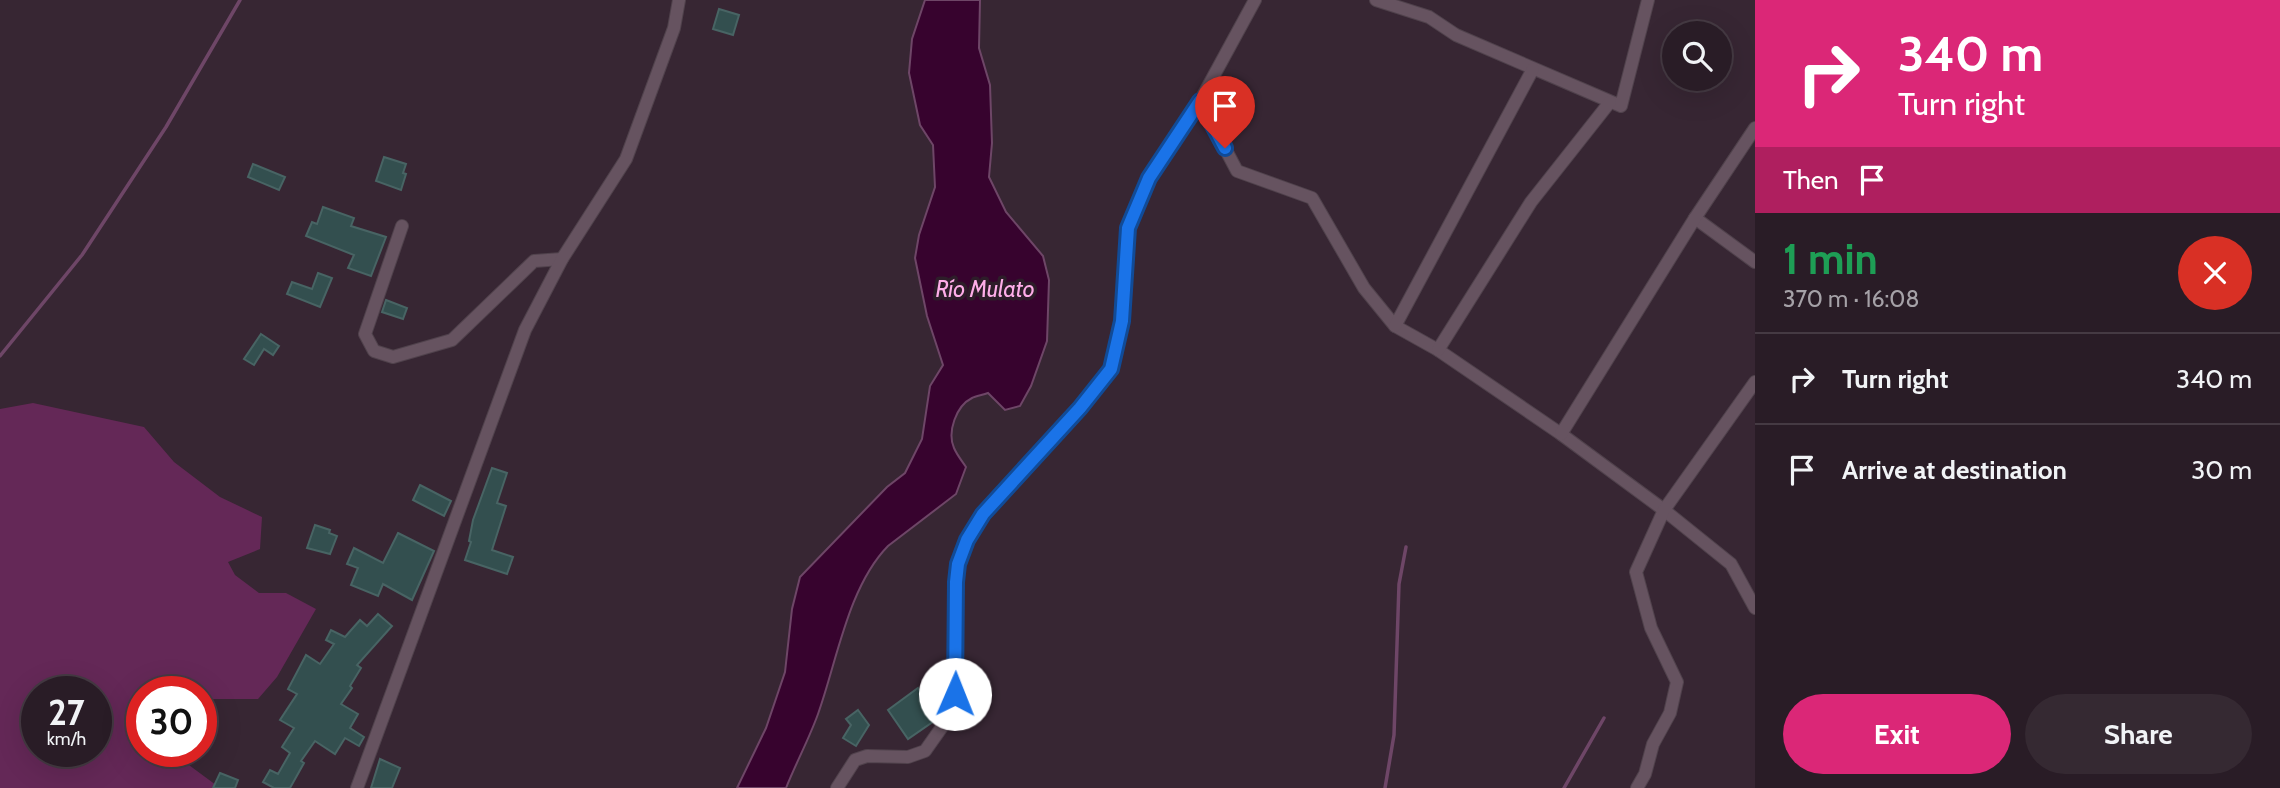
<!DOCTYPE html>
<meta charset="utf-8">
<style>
:root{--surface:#291c26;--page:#352932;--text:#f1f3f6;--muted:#a5a1a7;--line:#453a43;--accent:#db2777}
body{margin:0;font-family:Cabin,sans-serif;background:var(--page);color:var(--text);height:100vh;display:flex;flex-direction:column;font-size:26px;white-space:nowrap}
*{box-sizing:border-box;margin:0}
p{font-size:23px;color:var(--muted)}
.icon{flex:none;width:38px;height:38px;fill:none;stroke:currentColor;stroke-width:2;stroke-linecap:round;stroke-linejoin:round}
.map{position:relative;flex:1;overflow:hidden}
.drawer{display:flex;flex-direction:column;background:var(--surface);width:525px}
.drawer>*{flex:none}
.hud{background:#db2777;color:#fff;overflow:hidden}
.buttons{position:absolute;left:1662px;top:21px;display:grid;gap:14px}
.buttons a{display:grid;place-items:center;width:70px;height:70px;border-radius:50%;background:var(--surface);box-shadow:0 7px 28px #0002,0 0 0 2px var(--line);font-size:35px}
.speed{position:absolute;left:21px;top:676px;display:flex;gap:14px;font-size:35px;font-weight:700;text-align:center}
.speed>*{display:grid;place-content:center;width:91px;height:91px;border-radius:50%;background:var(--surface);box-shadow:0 7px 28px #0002,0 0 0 2px var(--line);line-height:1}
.speed small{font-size:18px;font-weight:400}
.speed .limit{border:10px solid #d22;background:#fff;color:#111}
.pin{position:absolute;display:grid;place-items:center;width:60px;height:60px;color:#fff;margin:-72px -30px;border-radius:50% 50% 50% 0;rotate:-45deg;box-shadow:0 0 7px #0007}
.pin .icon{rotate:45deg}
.me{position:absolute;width:77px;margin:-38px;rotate:1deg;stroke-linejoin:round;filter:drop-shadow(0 0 5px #0008)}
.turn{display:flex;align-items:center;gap:24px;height:147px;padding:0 28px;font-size:32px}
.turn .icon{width:91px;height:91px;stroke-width:2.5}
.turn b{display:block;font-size:49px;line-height:60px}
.then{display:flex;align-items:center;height:66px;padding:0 28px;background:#0003;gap:14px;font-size:26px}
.round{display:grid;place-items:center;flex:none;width:74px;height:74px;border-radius:37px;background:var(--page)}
.head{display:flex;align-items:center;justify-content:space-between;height:119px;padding:0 28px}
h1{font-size:42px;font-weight:700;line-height:52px;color:#1e9e55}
.primary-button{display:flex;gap:14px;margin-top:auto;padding:14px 28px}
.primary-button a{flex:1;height:80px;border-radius:42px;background:var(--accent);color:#fff;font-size:28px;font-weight:700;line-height:80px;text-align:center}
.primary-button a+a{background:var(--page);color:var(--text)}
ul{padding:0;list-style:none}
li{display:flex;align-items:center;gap:21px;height:91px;padding:0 28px;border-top:2px solid var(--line)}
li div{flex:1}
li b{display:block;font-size:26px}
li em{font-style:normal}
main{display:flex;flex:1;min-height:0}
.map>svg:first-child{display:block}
.green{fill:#642857;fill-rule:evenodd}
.water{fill:#37032e;stroke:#6e4667;stroke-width:2}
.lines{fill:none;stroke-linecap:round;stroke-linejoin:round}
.stream{stroke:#6e4667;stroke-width:3.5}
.building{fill:#334f4f;stroke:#486464;stroke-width:2}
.minor-casing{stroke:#50424c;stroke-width:14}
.minor{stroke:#665360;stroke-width:12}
.route-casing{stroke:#114b97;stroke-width:18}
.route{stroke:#1a73e8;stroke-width:12}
.labels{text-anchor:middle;stroke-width:7;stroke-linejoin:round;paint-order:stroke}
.water-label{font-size:23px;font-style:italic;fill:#feade8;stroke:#2d1d29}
</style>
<main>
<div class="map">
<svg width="1755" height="788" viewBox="0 0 1755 788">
<rect width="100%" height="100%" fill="#372633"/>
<path class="green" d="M33,403L144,427L174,462L220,497L262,517L260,549L228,562L235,575L259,593H286L316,609L277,677L258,699H211L201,701V691H142V751H170L220,788H0V409ZM37,691H96V751H37Z"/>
<path class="water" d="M925,0H980L979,48L990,85L992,143L989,177L1006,212L1043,256L1049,280L1047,341L1031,386L1020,406L1005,410L988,393C983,395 976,396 972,398C956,406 947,432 954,448C957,455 962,461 966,467L956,494L888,546C848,587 837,661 818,714C809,739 796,763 786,788H737L766,728L785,672L792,609L800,577L887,487L905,473L922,439L930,386L943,365L927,316L915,258L919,235L935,187L933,145L920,125L909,73L912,39Z"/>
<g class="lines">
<g class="stream">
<polyline points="0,356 82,255 166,127 240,0"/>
<polyline points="1385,788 1394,735 1399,584 1406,547"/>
<polyline points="1564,788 1604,718"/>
</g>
</g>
<g class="building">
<polygon points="719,9 739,15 733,35 713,29"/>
<polygon points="384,157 406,164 403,173 406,174 401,190 376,181"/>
<polygon points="253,164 285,177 279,190 248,177"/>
<polygon points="323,207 354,218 351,226 386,237 371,276 348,268 354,255 306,236 312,222 317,224"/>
<polygon points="318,273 332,278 320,307 287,294 292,282 312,289"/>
<polygon points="386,300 407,308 403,319 382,312"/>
<polygon points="261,334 279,346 273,355 264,349 254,365 244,359"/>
<polygon points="492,468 507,473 497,503 506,506 492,550 513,557 507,574 465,560 471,542 469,541 473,520"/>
<polygon points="420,485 451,501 444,516 413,500"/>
<polygon points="315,525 330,530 329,533 337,536 330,554 307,548"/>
<polygon points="398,533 434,551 412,600 383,584 378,596 351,585 358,568 347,564 354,548 383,563"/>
<polygon points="378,614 392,626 357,665 361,668 350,686 352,688 341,704 358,714 350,728 364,737 359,746 345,738 335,754 315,741 301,761 304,763 290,788 274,788 263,782 270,770 278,774 290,753 282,747 294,728 280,720 297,694 288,689 306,655 320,664 334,644 326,640 331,630 345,637 360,620 367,626"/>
<polygon points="918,688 930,706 924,710 934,721 908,739 888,710"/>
<polygon points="858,710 869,725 856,746 843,738 851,725 846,719"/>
<polygon points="380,759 400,768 392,788 371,788"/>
<polygon points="220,773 238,780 235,788 213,788"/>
</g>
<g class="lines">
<g class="minor-casing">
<g id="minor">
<polyline points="1376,0 1429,17 1456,35 1621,106 1648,0"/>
<polyline points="1200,101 1237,171 1312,198 1364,288 1395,326 1438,350 1561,434 1664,510 1731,564 1755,608"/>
<polyline points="1695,218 1755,262"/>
<polyline points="402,226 365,334 374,351 393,357 452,340 534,261 562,259"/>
<polyline points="1395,326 1533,69"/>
<polyline points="1438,350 1531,202 1610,102"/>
<polyline points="1561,434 1695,218 1755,128"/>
<polyline points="357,788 525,330 562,259 626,159 674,28 679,0"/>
<polyline points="837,788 855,760 867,756 908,757 925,751 949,717 955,694 956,581 958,564 967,540 983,514 1080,408 1111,369 1123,321 1128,228 1149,178 1200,101 1255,0"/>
<polyline points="1637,788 1645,774 1653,744 1670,713 1677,682 1651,628 1636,572 1664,510 1755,382"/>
</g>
</g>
<use href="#minor" class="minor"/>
</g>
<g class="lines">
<g class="route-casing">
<polyline id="route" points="955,694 956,582 958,564 967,540 983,514 1080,408 1111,369 1122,321 1128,228 1149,178 1200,101 1225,148"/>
</g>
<use href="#route" class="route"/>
</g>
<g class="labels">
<g class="water-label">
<text x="985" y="297">Río Mulato</text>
</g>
</g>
</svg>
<div class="buttons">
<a><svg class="icon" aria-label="search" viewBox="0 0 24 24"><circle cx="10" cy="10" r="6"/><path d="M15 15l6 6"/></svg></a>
</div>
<div class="speed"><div>27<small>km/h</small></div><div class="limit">30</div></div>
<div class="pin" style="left:1225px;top:148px;background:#d93025"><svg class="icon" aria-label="arrive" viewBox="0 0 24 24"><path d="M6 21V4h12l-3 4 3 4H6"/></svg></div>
<svg class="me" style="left:955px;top:694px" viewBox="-20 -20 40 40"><circle r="19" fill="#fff"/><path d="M0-13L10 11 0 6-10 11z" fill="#1a73e8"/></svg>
</div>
<section class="drawer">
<div class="hud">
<div class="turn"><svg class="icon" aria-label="right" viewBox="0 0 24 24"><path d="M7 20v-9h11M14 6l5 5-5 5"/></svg><div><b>340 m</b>Turn right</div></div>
<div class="then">Then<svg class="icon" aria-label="arrive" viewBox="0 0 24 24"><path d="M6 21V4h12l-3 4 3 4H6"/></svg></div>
</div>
<div class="head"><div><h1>1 min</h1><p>370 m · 16:08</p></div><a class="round" style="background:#d93025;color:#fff"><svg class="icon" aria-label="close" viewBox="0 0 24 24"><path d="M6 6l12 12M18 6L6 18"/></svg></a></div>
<ul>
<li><svg class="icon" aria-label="right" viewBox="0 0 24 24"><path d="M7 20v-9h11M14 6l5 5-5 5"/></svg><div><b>Turn right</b></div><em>340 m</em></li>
<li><svg class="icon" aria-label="arrive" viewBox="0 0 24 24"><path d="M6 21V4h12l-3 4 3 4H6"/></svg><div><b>Arrive at destination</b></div><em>30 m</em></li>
</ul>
<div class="primary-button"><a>Exit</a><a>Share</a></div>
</section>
</main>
